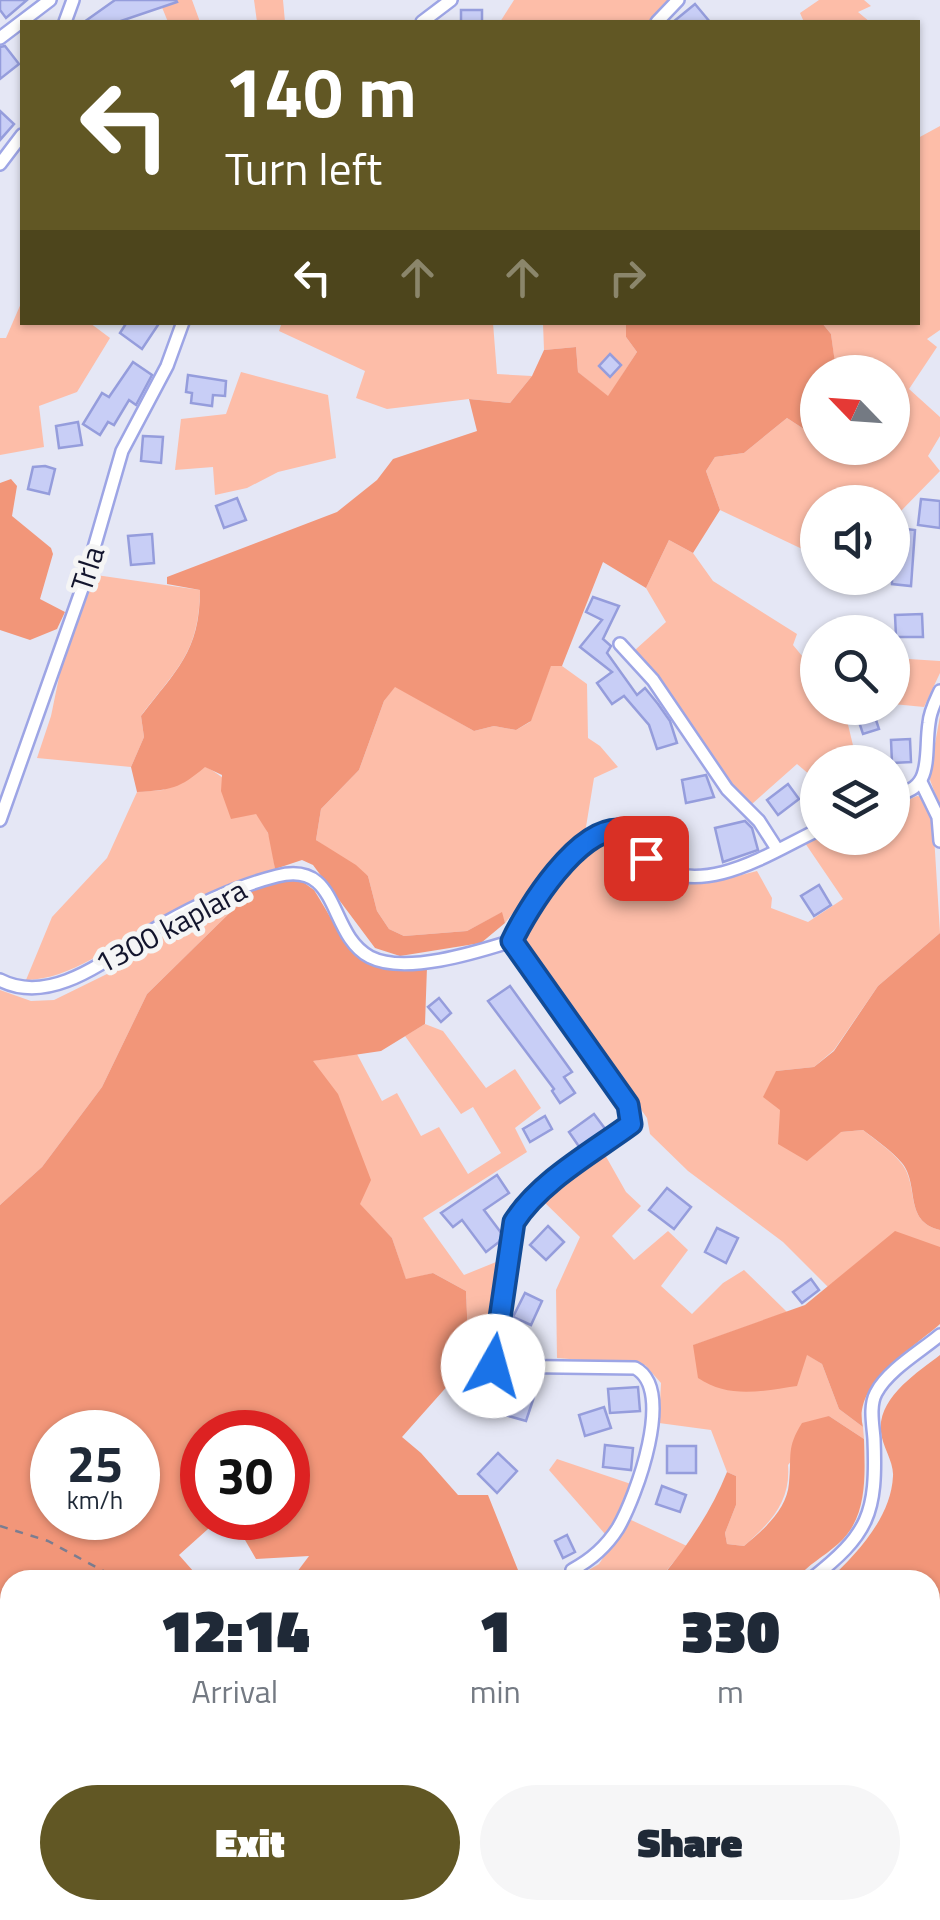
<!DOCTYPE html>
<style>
:root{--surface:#fff;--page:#f6f6f7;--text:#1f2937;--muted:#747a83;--accent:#615724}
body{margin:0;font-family:"Titillium Web",sans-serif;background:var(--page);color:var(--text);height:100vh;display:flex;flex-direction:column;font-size:38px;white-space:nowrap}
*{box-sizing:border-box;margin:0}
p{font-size:32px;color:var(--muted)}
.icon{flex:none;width:55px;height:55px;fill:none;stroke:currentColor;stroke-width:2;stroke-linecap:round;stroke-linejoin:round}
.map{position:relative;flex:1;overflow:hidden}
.sheet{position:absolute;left:0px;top:1570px;width:940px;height:350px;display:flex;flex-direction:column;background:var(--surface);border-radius:30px 30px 0 0;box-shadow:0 2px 8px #0004}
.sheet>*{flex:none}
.banner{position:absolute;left:20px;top:20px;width:900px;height:305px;border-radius:0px;box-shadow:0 2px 8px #0004;background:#615724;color:#fff;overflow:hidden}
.needle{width:65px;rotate:295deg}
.controls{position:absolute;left:800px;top:355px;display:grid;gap:20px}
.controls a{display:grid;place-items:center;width:110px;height:110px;border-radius:50%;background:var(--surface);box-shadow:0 2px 8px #0004;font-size:50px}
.speed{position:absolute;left:30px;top:1410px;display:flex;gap:20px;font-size:50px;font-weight:700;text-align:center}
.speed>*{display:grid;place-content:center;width:130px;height:130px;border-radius:50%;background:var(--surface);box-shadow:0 2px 8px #0004;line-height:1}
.speed small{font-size:25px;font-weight:400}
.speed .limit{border:15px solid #d22;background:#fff;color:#111}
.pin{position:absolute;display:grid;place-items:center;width:85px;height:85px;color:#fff;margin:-42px;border-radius:20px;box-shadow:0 5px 15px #0006}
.me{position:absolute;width:110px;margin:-55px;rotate:7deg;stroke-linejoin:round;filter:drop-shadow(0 0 8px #0008)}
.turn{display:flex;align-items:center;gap:35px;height:210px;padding:0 40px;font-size:45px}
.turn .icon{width:130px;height:130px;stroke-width:2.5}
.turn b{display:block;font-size:70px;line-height:85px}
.lanes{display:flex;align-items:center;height:95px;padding:0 40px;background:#0003;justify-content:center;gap:50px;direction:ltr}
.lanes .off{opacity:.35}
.eta{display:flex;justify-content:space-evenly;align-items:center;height:170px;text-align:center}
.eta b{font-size:60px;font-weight:800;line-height:70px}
.button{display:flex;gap:20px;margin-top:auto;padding:20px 40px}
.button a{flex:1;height:115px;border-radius:60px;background:var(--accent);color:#fff;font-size:40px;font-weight:800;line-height:115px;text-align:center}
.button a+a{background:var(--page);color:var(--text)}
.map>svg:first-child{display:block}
.green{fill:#fdbda8}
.forest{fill:#f29679;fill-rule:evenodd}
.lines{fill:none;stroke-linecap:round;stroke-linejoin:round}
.stream{stroke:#44c889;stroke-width:4}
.building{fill:#c8cef6;stroke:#959ddc;stroke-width:2.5}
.minor-casing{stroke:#9da5e5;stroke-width:16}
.path{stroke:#7b7d90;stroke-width:2.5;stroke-dasharray:8 8;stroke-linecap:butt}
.minor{stroke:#fff;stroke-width:11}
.route-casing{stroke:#114b97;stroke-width:25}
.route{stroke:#1a73e8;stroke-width:18}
.labels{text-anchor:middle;stroke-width:10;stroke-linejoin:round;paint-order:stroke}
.street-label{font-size:30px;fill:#13152d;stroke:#f5f5f5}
</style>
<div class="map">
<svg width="940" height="1920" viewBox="0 0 940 1920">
<rect width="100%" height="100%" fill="#e5e7f5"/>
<g class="green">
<polygon points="159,0 192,0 200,22 168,22"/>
<polygon points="254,0 283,0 285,22 257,22"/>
<polygon points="514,0 673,0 652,22 500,22"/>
<polygon points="819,0 864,0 871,6 858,12 870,22 804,22 800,13"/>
<polygon points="940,126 940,330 927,339 937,347 909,389 940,417 940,436 928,456 940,471 899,513 893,511 892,502 818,502 817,556 720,510 706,471 715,457 744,453 787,418 813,435 817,429 818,448 892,448 892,372 836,372 831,334 822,323 918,322 918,138"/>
<polygon points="22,301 22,322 90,323 110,338 77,392 39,406 44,447 0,455 0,338 6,338"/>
<polygon points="282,322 493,323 497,374 532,376 510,403 469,399 387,409 356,398 365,371 279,331"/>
<polygon points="543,323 626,323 626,337 637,352 608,397 578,372 576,347 544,350"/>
<polygon points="241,372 328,395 336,458 278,472 247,488 215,495 213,467 175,470 181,419 226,414"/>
<polygon points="669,540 693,553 713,581 797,634 793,645 817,674 818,708 844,708 857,762 818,762 817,781 797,764 752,804 728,783 673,697 635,650 666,622 646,588"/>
<path d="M96,575L200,590C199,653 177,668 141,716L144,737L131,767L37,758L51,716L63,658Z"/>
<polygon points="893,658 940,661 940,673 924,707 893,704"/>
<polygon points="551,665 562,666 587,684 588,738 600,746 618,767 594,778 585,833 551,865 505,923 501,913 467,931 404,936 389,929 377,911 368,876 316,840 321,809 359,770 384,701 395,686 474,731 494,726 516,730 530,722"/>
<polygon points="940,716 940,807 929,777"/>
<path d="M205,766C229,779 253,805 266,829C272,840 273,856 275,869C232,882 193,901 153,922C116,943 70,980 26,980L52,917L107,858L137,792L163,790Z"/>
<path d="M917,796L922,797L933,819L940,933L878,986L834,1050L814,1067L776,1071L841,1132L863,1130C875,1140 891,1150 901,1163C920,1185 903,1221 940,1230V1247L870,1252L828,1287L783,1242L688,1171L650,1134L647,1118L526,943L528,931C545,908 585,838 613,836L653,876L726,879L757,871L772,898L771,908L808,922L843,899L805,843L817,834L818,838H892L893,802H904Z"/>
<polygon points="253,890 147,994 102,1087 42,1167 0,1205 0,990 31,1001 54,1000 109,973 145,945"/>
<polygon points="425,1024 443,1031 486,1088 515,1069 541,1108 515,1128 527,1152 423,1218 464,1275 501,1260 490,1344 468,1338 466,1291 433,1273 406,1280 392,1238 359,1204 312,1061 357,1054 382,1101 397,1093 421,1136 439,1127 468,1174 501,1153 473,1107 461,1114 405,1036"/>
<path d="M604,1153L626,1192L641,1206L612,1236L634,1260L668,1231L688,1250L661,1286L692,1314L723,1283L744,1270L787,1312L694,1345L806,1354L822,1364L839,1409L863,1427L864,1439L829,1416L788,1465C791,1502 770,1523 744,1546L727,1544L725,1533L736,1505V1476L727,1472L711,1430L659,1423L661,1383L645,1365L557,1358L556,1290L580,1237L542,1200Z"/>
<polygon points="557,1459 631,1484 618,1515 605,1534 549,1470"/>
<polygon points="629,1519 687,1546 661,1577 662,1580 585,1580 582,1574 599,1564"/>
<polygon points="9,1827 10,1910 64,1910 63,1920 0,1920 0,1828"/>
<polygon points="560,1910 720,1910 713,1920 549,1920"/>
</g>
<g class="forest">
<path d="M716,323L752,325L757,322L822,323L831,334L836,370L818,372L817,429L813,435L787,418L744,453L715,457L706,471L720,510L693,553L669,540L646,588L603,562L562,666H551L531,721L516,730L494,726L474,731L395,687L384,701L359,770L321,809L316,840L356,865L368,876L377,911L389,929L404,936L467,931L502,912L505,923L481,943L400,956L375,948L313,865L302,860L275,869L268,833L256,814L231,819L221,791L222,775L205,767C179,789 171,790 137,792L131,767L144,737L141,716C176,670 200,652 200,590L167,584V577L337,512L377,480L393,459L477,431L469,399L510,403L532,376L544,350L576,347L578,372L608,396L637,352L626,337V323Z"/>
<polygon points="11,479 17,486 12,516 51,548 53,554 40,599 65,612 57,629 30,640 0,630 0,483"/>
<path d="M289,880L303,882L314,890C347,943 357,977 427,967L425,1024L381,1051L313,1061L338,1094L371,1180L360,1204L392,1238L406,1279L433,1273L466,1291L468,1338L450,1383L402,1437L421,1453L458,1495H488L522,1580H291L309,1556L256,1559L241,1533L243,1518H288V1432H202V1518H210L208,1529L179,1555L201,1580H10V1808L0,1810V1205L42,1167L102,1087L147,994L253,890ZM52,1432H138V1518H52Z"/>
<path d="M940,933V1230C903,1221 920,1185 902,1163C891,1150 876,1140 863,1130L841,1132L807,1161L778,1144L780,1110L763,1097L776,1071L814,1067L834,1051L878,986Z"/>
<path d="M895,1231L940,1247V1324C912,1349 852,1384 863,1427L839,1409L822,1364L807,1355L797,1386C762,1391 729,1399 698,1378L693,1345L805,1305Z"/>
<path d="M940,1355V1699L930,1700V1580H829C857,1553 891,1518 893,1476C894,1462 882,1446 881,1432C877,1398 918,1372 940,1355Z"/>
<path d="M829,1416L864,1439C865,1476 868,1518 838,1544C822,1558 810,1563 795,1580H662L661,1578C688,1545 711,1512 727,1472L736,1476V1505L725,1533L727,1544L744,1546C763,1530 787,1510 789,1483C792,1456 786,1448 802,1423Z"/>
<polygon points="930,1806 940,1806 940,1920 734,1920 736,1910 930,1910"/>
<polygon points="116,1910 560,1910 549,1920 115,1920"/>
</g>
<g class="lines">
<g class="stream">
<polyline points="0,1820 10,1818"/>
<polyline points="71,1920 72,1910"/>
<polyline points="102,1920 102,1910"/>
</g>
</g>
<g class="building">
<polygon points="0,0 27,0 6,18 0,10"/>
<polygon points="115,0 176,0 177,2 118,22 84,22"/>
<polygon points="695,4 710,22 673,22"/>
<rect x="461" y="10" width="21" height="12"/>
<polygon points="5,46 19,64 0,79 0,47"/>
<polygon points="0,111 14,124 0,140"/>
<polygon points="127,322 160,322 142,349 120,333"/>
<polygon points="610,354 621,365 610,377 599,366"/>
<polygon points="133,362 152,375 136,405 129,400 114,425 108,422 100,435 83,424 102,393 109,397"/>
<polygon points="188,375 226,381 225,396 213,395 212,406 191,403 192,393 186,392"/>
<polygon points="78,422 82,445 59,448 56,426"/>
<polygon points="143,436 163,437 161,463 141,461"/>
<polygon points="45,466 55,469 49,494 28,489 33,467"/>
<polygon points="237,498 246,520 224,528 216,506"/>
<polygon points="921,499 940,501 940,528 918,525"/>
<polygon points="898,528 915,530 911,586 892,584 892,553 895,554"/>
<polygon points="152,534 154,563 131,565 128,536"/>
<polygon points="593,597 619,606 603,639 611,646 607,653 637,695 645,688 658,704 670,721 677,743 657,749 649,725 624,696 612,704 597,683 612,672 580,647 602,620 586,612"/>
<polygon points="922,614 923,637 896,637 895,615"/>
<polygon points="872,708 879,729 863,734 856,713"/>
<polygon points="910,739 911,762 892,763 891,740"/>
<polygon points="706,775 714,797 686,803 682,780"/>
<polygon points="788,784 799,799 778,815 767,800"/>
<polygon points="745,821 752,828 758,850 723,862 715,828"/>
<polygon points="819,885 831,905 814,916 801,896"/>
<polygon points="510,986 572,1072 564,1077 575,1093 560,1103 552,1091 554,1089 488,1001"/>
<polygon points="439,998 451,1013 441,1022 428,1007"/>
<polygon points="594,1114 606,1130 580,1148 569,1132"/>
<polygon points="545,1116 552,1129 530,1142 523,1129"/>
<polygon points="497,1175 509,1193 484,1210 502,1234 499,1242 486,1252 462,1220 453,1227 441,1213"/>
<polygon points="667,1188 691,1207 674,1229 649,1210"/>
<polygon points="548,1226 564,1242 546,1260 530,1245"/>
<polygon points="717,1228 738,1238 726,1263 705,1252"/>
<polygon points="811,1279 819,1290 802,1303 793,1292"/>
<polygon points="525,1293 542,1301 531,1325 513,1317"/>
<polygon points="638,1387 640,1411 610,1413 608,1389"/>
<polygon points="513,1390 534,1397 526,1421 505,1415"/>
<polygon points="604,1407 611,1428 585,1436 579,1415"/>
<polygon points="605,1445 633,1448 631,1470 603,1467"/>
<rect x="667" y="1446" width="29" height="27"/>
<polygon points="498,1453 517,1471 497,1493 478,1474"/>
<polygon points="662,1486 686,1495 680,1512 656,1504"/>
<polygon points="567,1535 575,1552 563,1558 555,1541"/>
</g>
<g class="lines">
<g class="minor-casing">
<g id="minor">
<polyline points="65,22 73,0"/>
<polyline points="422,22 451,0"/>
<polyline points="657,22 678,0"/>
<polyline points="0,38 50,0"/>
<polyline points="0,164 22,135"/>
<polyline points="620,644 653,680 727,789 759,821 777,849"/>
<polyline points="921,782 938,817 940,841"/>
<path d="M892,795C935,791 924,755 929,723C930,711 935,702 940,691"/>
<polyline points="0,820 83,586 122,451 167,366 183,322"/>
<path d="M512,941L628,1105L631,1124C592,1153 521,1192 509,1241L493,1366L635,1368C676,1389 636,1497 618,1528C606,1547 591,1560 572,1570"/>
<path d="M0,980C56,1009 118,949 165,923C199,904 238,886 277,876C341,860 327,934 370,957C405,975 477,952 512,941C528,907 578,827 619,829C634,838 639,854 652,864C704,899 771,852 818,830"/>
<path d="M810,1580C869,1534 877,1514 874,1439C873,1425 869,1406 876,1393C888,1370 921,1351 940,1335"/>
<polyline points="724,1920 725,1910"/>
</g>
</g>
<g class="path">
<polyline points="0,1526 48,1541 107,1573 127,1580"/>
<polyline points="470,1910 475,1920"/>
</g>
<use href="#minor" class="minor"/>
</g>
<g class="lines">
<g class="route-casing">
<path id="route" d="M493,1366L514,1222C540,1181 593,1152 631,1124L628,1105L512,941C528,907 578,828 619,830L632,838L646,858"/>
</g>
<use href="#route" class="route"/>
</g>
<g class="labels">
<g class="street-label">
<text transform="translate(88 569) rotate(-72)" y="10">Trla</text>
<text transform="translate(171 927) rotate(-28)" y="10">1300 kaplara</text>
</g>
</g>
</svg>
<div class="controls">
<a><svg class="needle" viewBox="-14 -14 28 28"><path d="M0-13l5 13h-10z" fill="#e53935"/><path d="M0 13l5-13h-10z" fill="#747a83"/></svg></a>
<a><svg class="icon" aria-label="sound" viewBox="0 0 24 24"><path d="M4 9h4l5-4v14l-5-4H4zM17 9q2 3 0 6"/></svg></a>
<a><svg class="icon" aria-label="search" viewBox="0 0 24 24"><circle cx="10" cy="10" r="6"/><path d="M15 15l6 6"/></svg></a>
<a><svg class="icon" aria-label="layers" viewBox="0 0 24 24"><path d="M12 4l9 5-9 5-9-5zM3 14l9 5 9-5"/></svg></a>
</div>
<div class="speed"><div>25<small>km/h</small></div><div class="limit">30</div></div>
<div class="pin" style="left:646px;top:858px;background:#d93025"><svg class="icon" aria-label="arrive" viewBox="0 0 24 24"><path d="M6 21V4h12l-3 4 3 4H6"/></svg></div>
<svg class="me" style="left:493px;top:1366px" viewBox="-20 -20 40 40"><circle r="19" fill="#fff"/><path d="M0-13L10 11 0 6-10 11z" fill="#1a73e8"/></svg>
<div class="banner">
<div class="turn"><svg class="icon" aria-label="left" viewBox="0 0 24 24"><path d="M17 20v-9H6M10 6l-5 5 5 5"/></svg><div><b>140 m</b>Turn left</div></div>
<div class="lanes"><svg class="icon" aria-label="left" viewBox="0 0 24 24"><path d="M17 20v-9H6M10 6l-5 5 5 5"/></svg><svg class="icon off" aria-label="ahead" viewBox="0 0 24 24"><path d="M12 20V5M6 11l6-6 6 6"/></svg><svg class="icon off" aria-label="ahead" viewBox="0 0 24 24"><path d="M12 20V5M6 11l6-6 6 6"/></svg><svg class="icon off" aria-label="right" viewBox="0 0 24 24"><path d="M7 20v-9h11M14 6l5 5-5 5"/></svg></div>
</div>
<section class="sheet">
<div class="eta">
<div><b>12:14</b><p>Arrival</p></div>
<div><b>1</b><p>min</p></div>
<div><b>330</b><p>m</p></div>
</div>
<div class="button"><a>Exit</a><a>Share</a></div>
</section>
</div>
